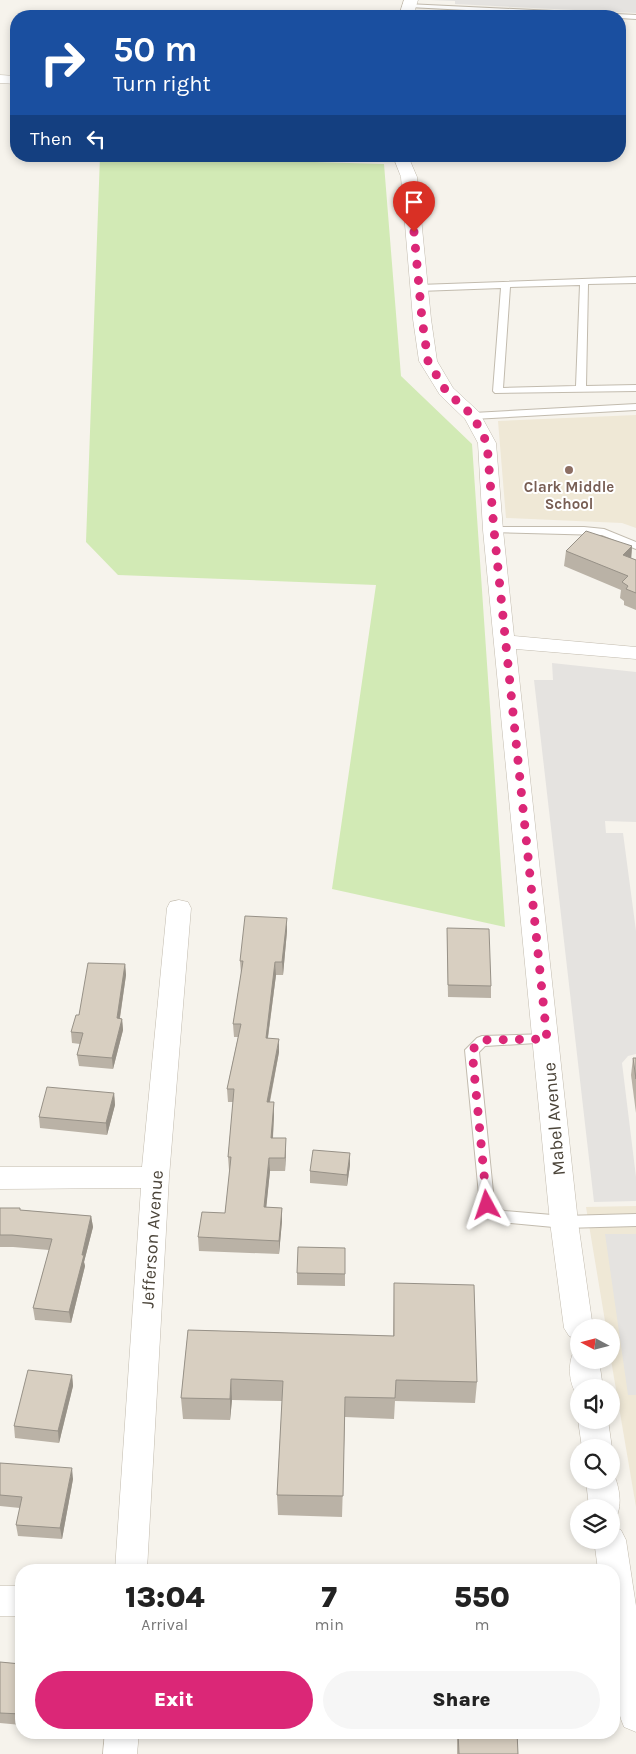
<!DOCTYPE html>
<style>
:root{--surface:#fff;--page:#f6f6f6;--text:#222;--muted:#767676;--accent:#db2777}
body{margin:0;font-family:Karla,sans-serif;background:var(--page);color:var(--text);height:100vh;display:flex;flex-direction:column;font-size:19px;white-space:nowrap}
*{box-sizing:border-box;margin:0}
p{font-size:16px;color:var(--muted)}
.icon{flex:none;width:28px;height:28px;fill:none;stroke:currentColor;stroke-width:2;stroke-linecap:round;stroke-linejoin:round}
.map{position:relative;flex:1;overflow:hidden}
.side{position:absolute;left:15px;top:1564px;width:605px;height:175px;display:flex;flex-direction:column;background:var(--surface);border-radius:20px;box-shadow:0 2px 8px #0003}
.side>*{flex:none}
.top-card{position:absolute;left:10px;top:10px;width:616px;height:152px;border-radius:20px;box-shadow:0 2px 8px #0003;background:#1a4fa0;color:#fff;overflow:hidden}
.needle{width:32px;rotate:277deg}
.buttons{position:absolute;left:570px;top:1319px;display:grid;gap:10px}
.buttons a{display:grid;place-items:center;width:50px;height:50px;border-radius:50%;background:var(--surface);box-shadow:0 2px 8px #0003;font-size:25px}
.pin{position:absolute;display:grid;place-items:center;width:42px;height:42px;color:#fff;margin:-51px -21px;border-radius:50% 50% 50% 0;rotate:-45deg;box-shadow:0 0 5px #0007}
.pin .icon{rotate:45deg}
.me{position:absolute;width:55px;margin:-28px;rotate:355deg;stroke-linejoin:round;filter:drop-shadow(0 0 4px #0008)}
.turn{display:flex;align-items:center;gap:18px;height:105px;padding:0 20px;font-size:22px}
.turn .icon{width:65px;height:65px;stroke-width:2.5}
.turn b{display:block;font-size:35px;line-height:42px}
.then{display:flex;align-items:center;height:48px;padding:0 20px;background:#0003;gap:10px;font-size:19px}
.eta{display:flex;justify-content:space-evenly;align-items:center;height:85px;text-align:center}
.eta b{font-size:30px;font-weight:800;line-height:35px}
.action{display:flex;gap:10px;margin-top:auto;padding:10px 20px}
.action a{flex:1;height:58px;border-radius:30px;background:var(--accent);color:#fff;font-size:20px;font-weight:800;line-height:58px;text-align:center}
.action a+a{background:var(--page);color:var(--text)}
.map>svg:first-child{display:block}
.education{fill:#efe8d6}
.green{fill:#d2eab5}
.parking{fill:#e5e3e0}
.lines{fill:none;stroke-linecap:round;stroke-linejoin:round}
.service-casing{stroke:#c2bbae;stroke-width:2}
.minor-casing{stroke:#c2bbae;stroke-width:1}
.service{fill:#fff;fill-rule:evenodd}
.minor{fill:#fff;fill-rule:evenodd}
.wall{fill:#bab2a6}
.shaded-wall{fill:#979187}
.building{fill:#d8cfc1;stroke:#979187}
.route{stroke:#db2777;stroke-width:9;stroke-dasharray:0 16.2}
.education-dot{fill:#8d6e63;stroke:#fff;stroke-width:2}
.labels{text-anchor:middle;stroke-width:4;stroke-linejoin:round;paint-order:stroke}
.far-education-label{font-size:15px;font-weight:bold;fill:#785e54;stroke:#fff}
.street-label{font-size:18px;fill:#4b4439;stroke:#fff}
</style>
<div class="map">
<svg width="636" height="1754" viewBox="0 0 636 1754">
<rect width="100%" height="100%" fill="#f6f3ec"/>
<g class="education">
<polygon points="636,415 636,528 622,523 506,518 498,421"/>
<polygon points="636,1206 636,1507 611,1360 611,1328 606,1327 586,1207"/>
</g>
<polygon class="green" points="100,156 384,164 401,376 472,444 505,927 332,889 376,585 118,575 86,542"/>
<g class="parking">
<polygon points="430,0 636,0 636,13 455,4 455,1"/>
<polygon points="552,663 636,672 636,822 605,821 606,833 623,833 636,931 636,1054 628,1056 622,1063 636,1177 636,1201 594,1202 534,680 553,680"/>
<polygon points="605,1234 636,1234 636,1395 628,1395"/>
</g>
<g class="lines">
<g class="service-casing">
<g id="service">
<polygon points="407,4 636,15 636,19 620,18 620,16 583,16 409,7 407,6"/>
<path d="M636,277V283L588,284L586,386L636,385V391L495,393L493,391L501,288L419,291L415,288L419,285ZM580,285L576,386L503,388L510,287Z"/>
<polygon points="636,404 636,410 473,419 468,416 473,413"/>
<polygon points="493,527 584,527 604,529 636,542 636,549 602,535 489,532 488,530 489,528"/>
<polygon points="547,1034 552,1036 554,1039 552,1042 485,1046 479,1052 494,1202 504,1211 564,1216 636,1214 636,1226 564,1228 501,1222 496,1220 480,1205 465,1050 477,1038 482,1036"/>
</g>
</g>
<g class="minor-casing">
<g id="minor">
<polygon points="404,0 418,0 413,16 399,16"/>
<polygon points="0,75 16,76 16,84 0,83"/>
<polygon points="393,156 408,156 417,177 431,319 437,361 453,388 479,412 496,443 503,530 514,636 636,647 636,659 516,649 578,1222 593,1328 579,1328 579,1340 569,1336 564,1328 550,1222 483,530 478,443 465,419 440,395 419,361 413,319 401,177"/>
<polygon points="179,900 188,902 191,908 169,1177 147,1570 115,1570 141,1188 0,1189 0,1167 142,1167 167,908 170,902"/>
<path d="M579,1350V1360H599L603,1388H579V1397C569,1387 567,1364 574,1351Z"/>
<polygon points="579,1418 579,1420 608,1420 612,1448 611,1450 611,1448 582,1448 578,1420"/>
<path d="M612,1470C619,1485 623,1503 616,1518L611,1519V1508H589L586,1480H611Z"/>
<path d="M611,1526L621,1530L626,1540L636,1606V1732L624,1727C607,1688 614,1614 614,1570H598L594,1540H611Z"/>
<rect x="0" y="1586" width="21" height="30"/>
<polygon points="105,1732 139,1732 137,1754 103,1754"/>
</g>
</g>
<use href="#service" class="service"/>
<use href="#minor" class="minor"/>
</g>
<g class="wall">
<polygon points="632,546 631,558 636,560 636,610 624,605 624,601 620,598 621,590 564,566 566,551"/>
<polygon points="447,928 491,986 491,998 448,997 447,940"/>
<polygon points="287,931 283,975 276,975 268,1038 279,1052 270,1102 274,1102 274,1115 273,1138 286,1151 285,1171 270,1171 266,1207 282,1208 282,1221 279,1254 199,1251 198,1237 225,1213 230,1170 229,1170 228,1157 233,1102 228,1102 227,1089 238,1037 234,1037 233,1024 241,974 240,961"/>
<polygon points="125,964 126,975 120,1018 122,1019 123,1030 113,1069 79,1066 77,1055 80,1044 72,1043 71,1032 79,1015"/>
<polygon points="633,1058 636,1058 636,1113 631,1075"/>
<polygon points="114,1093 115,1105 107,1135 40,1128 39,1117"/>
<polygon points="350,1165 347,1186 310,1183 310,1171"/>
<polygon points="0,1208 20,1208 20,1210 91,1216 93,1227 84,1262 85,1266 71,1323 35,1320 33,1308 49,1250 13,1247 0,1247"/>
<polygon points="345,1248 345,1286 297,1285 297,1273"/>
<polygon points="394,1283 477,1382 475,1403 395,1401 394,1419 345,1417 342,1517 278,1515 277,1495 282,1401 232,1400 230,1420 183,1419 181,1398 188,1330 393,1336"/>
<polygon points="72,1375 73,1386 59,1443 15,1438 14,1426"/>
<polygon points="0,1463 73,1479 62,1539 18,1536 16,1525 20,1508 0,1506"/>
<polygon points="0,1662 21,1664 21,1725 0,1723"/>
<polygon points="457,1732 517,1732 518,1754 457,1754"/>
</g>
<g class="shaded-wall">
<polygon points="632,546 631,561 623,555"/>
<polygon points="287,918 287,931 283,975 282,962"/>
<polygon points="275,962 276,975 266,1051 266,1038"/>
<polygon points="125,964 126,975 118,1030 117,1018"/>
<polygon points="122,1019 123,1030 113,1069 112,1058"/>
<polygon points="279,1039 279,1052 267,1115 267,1102"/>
<polygon points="114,1093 115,1105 107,1135 106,1123"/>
<polygon points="274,1102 274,1115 272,1151 271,1138"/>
<polygon points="286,1138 286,1151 285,1171 285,1158"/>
<polygon points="350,1153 350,1165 347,1186 347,1175"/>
<polygon points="269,1158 270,1171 265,1220 264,1207"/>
<polygon points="282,1208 282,1221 279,1254 279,1241"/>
<polygon points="91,1216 93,1227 84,1262 85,1266 71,1323 69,1312"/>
<polygon points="72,1375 73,1386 59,1443 58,1431"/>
<polygon points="231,1379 232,1400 230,1420 230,1399"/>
<polygon points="72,1468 73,1479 62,1539 60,1528"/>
</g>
<g class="building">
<polygon points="586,531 632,546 623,555 636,560 636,593 626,589 628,586 622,582 628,576 566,551"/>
<polygon points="245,916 287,918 282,962 275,962 266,1038 279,1039 267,1102 274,1102 271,1138 286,1138 285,1158 269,1158 264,1207 282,1208 279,1241 198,1237 202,1212 225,1213 231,1157 228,1157 234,1089 227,1089 241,1024 233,1024 243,961 240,961"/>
<polygon points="447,928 489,929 491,986 448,985"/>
<polygon points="88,963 125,964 117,1018 122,1019 112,1058 77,1055 83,1033 71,1032 76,1015 79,1015"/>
<polygon points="633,1058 636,1058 636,1079"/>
<polygon points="47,1087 114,1093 106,1123 39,1117"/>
<polygon points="313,1150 350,1153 347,1175 310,1171"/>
<polygon points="0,1208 20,1208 20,1210 91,1216 82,1255 84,1255 69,1312 33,1308 52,1239 12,1235 0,1235"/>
<polygon points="298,1247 345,1248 345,1274 297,1273"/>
<polygon points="394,1283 474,1285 477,1382 396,1380 395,1398 345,1397 343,1496 277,1495 283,1381 231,1379 230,1399 181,1398 188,1330 394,1336"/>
<polygon points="28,1370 72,1375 58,1431 14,1426"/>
<polygon points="0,1463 72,1468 60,1528 16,1525 22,1497 0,1495"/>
<polygon points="0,1662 21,1664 21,1714 0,1713"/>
<polygon points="458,1732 517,1732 518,1754 459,1754"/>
</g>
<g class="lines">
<polyline class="route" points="414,232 422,319 428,361 446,391 473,416 487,443 494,530 547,1039 482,1040 472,1050 487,1205"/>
</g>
<circle class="education-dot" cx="569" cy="470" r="5"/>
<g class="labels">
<g class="far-education-label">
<text x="569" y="492">Clark Middle<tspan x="569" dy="17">School</tspan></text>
</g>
<g class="street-label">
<text transform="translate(554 1119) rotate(-95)" y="6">Mabel Avenue</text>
<text transform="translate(152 1239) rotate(-86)" y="6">Jefferson Avenue</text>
</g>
</g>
</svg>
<div class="buttons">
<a><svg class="needle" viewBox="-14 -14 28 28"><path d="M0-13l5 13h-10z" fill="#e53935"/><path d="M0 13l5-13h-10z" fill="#767676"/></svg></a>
<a><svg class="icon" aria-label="sound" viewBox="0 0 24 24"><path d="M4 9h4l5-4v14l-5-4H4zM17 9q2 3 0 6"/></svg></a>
<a><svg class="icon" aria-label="search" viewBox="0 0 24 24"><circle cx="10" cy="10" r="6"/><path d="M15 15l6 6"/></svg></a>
<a><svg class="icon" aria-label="layers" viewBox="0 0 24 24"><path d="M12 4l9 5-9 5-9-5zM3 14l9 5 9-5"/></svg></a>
</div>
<div class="pin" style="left:414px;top:232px;background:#d93025"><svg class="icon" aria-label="arrive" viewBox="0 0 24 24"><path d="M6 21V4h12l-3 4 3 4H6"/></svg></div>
<svg class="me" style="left:487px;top:1205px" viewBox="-20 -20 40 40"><path d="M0-17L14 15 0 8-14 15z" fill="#db2777" stroke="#fff" stroke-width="4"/></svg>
<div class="top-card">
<div class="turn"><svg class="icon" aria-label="right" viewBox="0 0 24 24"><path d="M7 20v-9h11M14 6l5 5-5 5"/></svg><div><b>50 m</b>Turn right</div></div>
<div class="then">Then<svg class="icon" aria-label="left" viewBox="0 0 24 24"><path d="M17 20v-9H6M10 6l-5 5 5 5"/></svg></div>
</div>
<section class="side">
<div class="eta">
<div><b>13:04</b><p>Arrival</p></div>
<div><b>7</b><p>min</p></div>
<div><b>550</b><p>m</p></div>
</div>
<div class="action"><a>Exit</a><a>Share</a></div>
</section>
</div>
